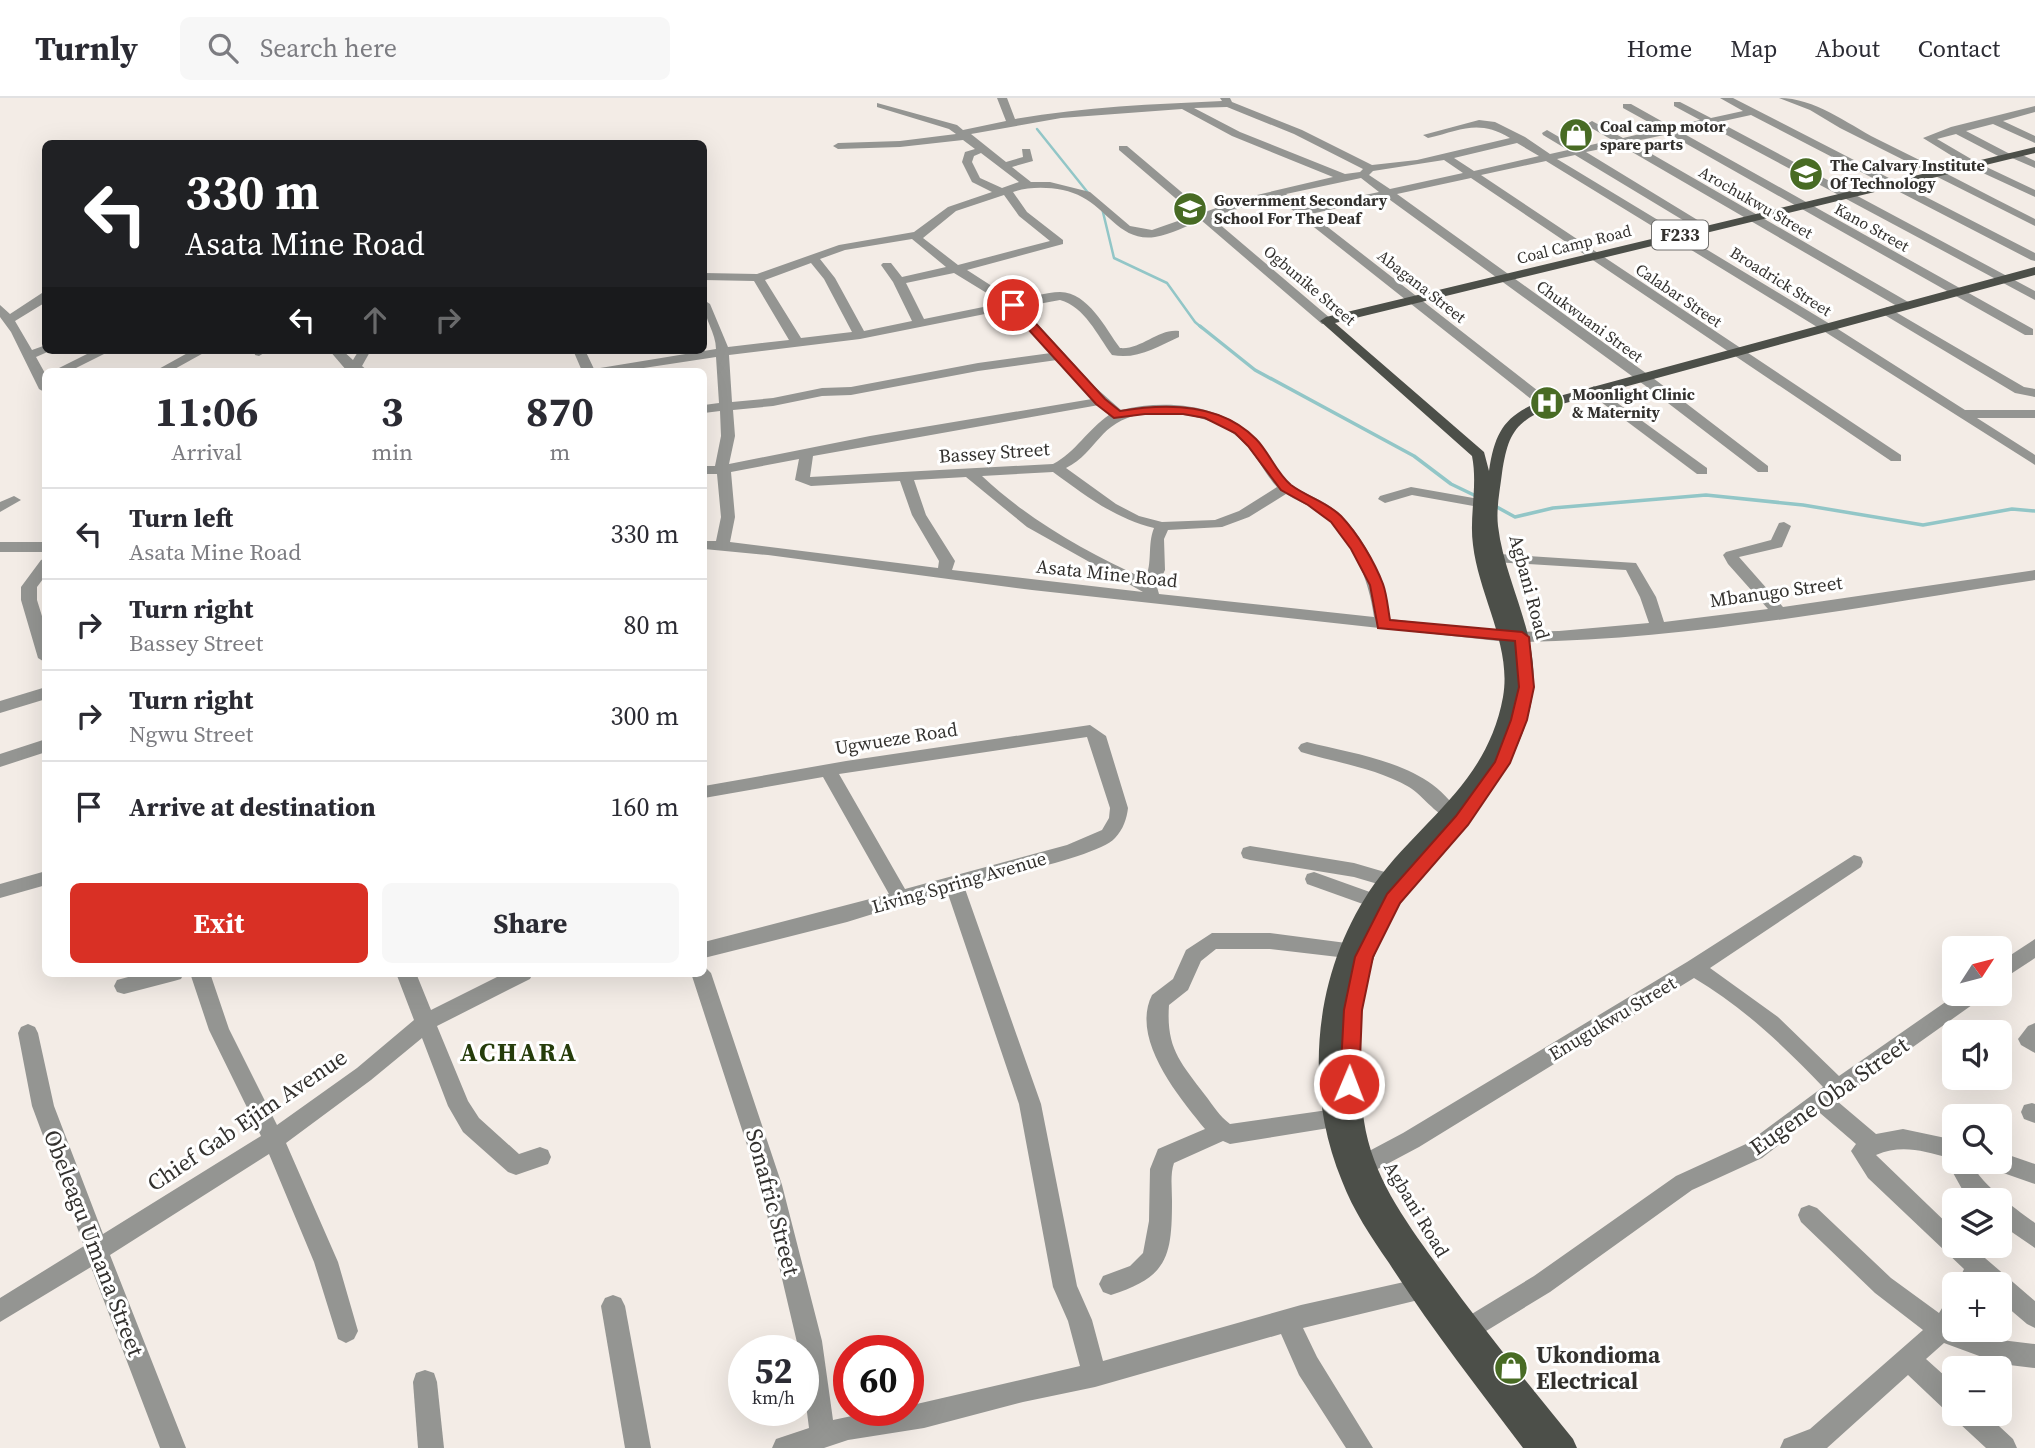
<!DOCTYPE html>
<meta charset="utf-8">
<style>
:root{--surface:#fff;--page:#f7f7f7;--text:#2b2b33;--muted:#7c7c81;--line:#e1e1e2;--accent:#d93025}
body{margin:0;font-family:"Source Serif 4",serif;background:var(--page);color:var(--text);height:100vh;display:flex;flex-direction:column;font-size:26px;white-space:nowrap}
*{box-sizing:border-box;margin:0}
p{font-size:23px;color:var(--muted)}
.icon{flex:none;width:38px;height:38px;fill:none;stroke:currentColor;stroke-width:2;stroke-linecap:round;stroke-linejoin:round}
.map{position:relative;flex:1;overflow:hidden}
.sheet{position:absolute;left:42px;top:270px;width:665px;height:609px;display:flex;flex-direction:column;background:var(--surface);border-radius:10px;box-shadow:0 7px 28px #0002}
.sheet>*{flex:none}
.hud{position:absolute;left:42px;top:42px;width:665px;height:214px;border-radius:10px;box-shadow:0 7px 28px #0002;background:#202124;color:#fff;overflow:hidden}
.needle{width:46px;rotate:54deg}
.controls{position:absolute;left:1942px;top:838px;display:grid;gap:14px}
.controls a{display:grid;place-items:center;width:70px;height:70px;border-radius:10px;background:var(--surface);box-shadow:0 7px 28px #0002;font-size:35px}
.speed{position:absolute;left:728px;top:1237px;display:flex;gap:14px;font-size:35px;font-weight:700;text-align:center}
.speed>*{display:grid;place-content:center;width:91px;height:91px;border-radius:50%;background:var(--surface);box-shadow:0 7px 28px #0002;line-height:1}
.speed small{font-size:18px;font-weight:400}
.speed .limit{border:10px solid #d22;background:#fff;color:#111}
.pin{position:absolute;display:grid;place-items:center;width:60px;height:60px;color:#fff;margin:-30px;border:4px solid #fff;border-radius:50%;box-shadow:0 2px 7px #0007}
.me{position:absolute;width:77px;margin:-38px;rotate:1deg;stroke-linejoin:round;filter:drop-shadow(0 0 5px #0008)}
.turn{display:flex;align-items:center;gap:24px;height:147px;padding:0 28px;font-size:32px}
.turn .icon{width:91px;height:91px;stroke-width:2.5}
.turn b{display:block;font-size:49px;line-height:60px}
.lanes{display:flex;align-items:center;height:66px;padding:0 28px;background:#0003;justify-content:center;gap:35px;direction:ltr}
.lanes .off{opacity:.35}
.eta{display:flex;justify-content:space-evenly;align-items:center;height:119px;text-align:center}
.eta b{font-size:42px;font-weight:700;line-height:49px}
.action{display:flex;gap:14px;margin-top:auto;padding:14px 28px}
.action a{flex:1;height:80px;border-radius:10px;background:var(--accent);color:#fff;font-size:28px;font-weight:700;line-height:80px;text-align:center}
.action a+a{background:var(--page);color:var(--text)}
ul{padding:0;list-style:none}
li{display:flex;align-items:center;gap:21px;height:91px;padding:0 28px;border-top:2px solid var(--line)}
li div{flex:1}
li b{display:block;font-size:26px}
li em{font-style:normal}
header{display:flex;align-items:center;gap:42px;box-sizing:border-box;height:98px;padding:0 35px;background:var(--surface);border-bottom:2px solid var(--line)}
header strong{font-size:33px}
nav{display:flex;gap:38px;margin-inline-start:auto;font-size:24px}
.search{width:490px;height:63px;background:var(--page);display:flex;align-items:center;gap:18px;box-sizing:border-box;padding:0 24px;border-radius:10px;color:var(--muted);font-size:26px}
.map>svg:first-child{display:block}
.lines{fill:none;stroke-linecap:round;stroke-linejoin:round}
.stream-far1{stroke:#92c6c7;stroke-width:2.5}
.stream{stroke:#92c6c7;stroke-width:3.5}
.minor{fill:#949592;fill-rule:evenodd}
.major{fill:#4c4f49;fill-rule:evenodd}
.route{fill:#d93025;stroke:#8d1f18;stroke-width:2}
.labels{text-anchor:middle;stroke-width:6;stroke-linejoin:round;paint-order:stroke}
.far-poi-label{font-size:16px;font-weight:bold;fill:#33312e;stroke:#fff;text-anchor:start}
.far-street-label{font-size:16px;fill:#33312e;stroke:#fff}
.shield{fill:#fff;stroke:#706f6d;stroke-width:2}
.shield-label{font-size:18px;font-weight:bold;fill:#33312e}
.street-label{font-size:19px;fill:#33312e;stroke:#fff}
.near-street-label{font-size:23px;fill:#33312e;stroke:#fff}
.near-poi-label{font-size:23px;font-weight:bold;fill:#33312e;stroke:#fff;text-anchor:start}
.district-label{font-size:26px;font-weight:bold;letter-spacing:2px;fill:#253c0a;stroke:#fff}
</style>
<header>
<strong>Turnly</strong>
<div class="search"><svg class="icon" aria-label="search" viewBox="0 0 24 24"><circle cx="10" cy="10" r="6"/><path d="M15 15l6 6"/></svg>Search here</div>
<nav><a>Home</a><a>Map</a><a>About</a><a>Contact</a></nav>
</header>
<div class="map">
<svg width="2035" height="1350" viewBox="0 0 2035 1350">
<rect width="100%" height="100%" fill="#f3ece6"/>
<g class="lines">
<g class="stream-far1">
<polyline points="1037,31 1089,96"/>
<polyline points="1102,110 1114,160 1167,185 1195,224 1202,230"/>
</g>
<g class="stream">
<polyline points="1200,228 1255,272 1414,358 1451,386 1478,399"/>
<polyline points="1495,408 1515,419 1553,410 1706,397 1803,407 1923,427 2012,411 2035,413"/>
</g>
<g class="minor">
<path d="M997,0H1007L1015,21C1084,9 1154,6 1222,3L1220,0H1230L1232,4L1302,32L1372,67L1417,62L1510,40C1478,21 1462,32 1428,40L1423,37L1479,22L1495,24L1525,39L1550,56L1568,52L1543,37L1542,35L1547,32L1578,50L1612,42L1588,28L1587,26L1592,23L1623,40L1661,31L1623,10V6H1631L1672,29L1700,22L1674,8V4H1680L1711,20L1743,13L1720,0H1733L2035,155V163L2031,162L1751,17L1719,24L2035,193V202L1708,27L1679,33L2033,231V237H2025L1669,36L1631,44L1910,205V211H1902L1620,47L1586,54L1709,129V133H1701L1575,57L1557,61L1830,226L1965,312H2035V320H1977L2035,357V367L1822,232L1546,63L1481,77L1901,357V363H1891L1471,80L1397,96L1657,283L1768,368V374H1758L1647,289L1386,99L1311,116L1551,303V309H1541L1276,99L1211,119L1330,220V226H1322L1201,122C1187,128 1171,136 1155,139C1121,144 1108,112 1082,99C1064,89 1033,87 1013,94L1027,114L1063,142V146L967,172L1015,203C1029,200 1046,194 1060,194C1089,195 1105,230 1120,250C1141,252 1159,230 1179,233V239C1157,249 1137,262 1112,257C1097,237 1085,209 1060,202L1022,209L1095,289L1121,312C1166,301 1224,306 1257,342C1269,355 1276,373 1289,385C1302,395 1318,400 1331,409C1365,435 1384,480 1390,521L1507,534L1559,533L1649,525L1640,499L1626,472L1494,464L1491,461L1494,458L1499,456L1636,465L1656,499L1664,524L1768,511L1728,466L1723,457L1726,454L1771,442L1779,425L1784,424L1791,428L1782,449L1739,459L1783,509L2035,472V482C1863,508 1681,544 1507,544L1032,492L768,457L704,451V443H716L721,419L717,376H704V368H715L721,338L720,313L704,315V307L719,305L716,259L624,273H582L573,252H585L594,271L716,251C716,234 703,221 704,202L710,206L728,249L789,242L754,183L704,182V175L757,176L839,147L914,134L948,109L992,94L972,84L962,64L965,54L975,51L963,42L900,49L838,51L833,48L838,45L900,43L956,36L949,31L877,9V5L957,27L963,32L1006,23ZM1227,9L1294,36L1363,71L1360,74L1345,76L1240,34L1194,10ZM1182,11L1232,38L1333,79L1244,100L1205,114L1127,48H1119V52L1195,117L1152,132L1130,128L1090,94L1050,84H1031L1012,69L1033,63L1030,51H1022L1023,59L1006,64L971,36L1061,20ZM1517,45L1539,58L1474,73L1454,60ZM981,55L1019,84L1002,90L980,80L972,64L974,58ZM1444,62L1463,75L1390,91L1369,77L1373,73ZM1361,80L1379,94L1304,110L1286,96ZM1004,97L1019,118L1050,143L958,167L923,140L956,113ZM912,141L946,169L902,179L891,165H883L881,167L893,184L912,223L864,233L835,180L820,161L845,152ZM811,165L824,181L852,234L801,240L765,182ZM954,175L1003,205L924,221L906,185ZM1010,211L1051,255L978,265L851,289L822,290L773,300L732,304L729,257L860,241ZM1057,262L1092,301L870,338L729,366L735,338L733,312L773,308L822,298L851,297L978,273ZM1099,307L1109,317C1088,331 1076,354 1053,366L810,379L813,358ZM1142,316C1182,314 1221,318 1248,349C1259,362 1266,377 1277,389L1239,413L1215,422L1162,424L1139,418L1116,406L1066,370C1099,353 1098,324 1142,316ZM799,361L795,382L811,388L900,383L912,417L939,463L938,470L730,444L735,419L731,374ZM1053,374C1086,398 1114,420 1154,430C1147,447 1153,465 1145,481C1086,454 1030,423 982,378ZM966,379L1027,429L1143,494L952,472L955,463L926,417L914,382ZM1286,396C1297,403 1309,407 1320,415C1352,438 1369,481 1374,519L1159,496L1157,489L1165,472L1164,441L1168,432L1222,429L1249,419Z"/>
<path d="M1779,0C1815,0 1846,25 1877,41C1930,67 1982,94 2035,121V128L1840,30L1810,12Z"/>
<polygon points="2035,8 2035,14 2003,23 2035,38 2035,45 1993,26 1966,33 2010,56 2018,55 2035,63 2035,70 2012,60 2004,61 1956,36 1937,41 1978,65 2035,92 2035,99 1970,69 1923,40 1951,29"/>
<polygon points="42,195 46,195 46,204 15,223 32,252 46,247 46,252 52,252 36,259 46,277 46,295 39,291 11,234 0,219 0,207 10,216"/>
<polygon points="1887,209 2024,289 2035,291 2035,299 2015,295 1883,216 1881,213"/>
<polygon points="95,252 112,252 70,273 53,273"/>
<polygon points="193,252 209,252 171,273 155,273"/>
<polygon points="254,252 269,252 259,258 255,257"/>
<polygon points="329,252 342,252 353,262 359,252 371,252 362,268 368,273 347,273"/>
<polygon points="1594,288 1707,370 1707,376 1697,376 1589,295 1587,292"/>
<polygon points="1411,389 1479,401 1486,405 1479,409 1412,397 1385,405 1378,401 1380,398"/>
<polygon points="14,398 21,402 0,414 0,404"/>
<rect x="0" y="444" width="46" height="10"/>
<polygon points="46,460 46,477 37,489 37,502 46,531 46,565 38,560 21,502 21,489 41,462"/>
<polygon points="46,589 46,601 0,615 0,603"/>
<path d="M1090,627L1106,638L1128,710C1127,720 1123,732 1115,740C1100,758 993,780 964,788L1041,1006L1077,1188L1092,1222L1103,1263L1301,1207L1431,1178L1439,1181L1443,1189L1439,1197L1303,1230L1317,1259L1373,1350H1346L1299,1277L1281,1236L1095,1289L1023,1304L924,1330L848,1342L824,1350H772L776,1341L809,1330L803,1283V1253H799L760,1087L691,875H704V868L711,875L782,1087L822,1243L833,1322L880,1312H908V1308L1080,1268L1068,1223L1053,1189L1019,1006L947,793L847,824L704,860V844L889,796L823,679L704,700V688L846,663ZM1087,639L1110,710L1109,720L1102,732L1067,747L905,791L839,676Z"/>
<polygon points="46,641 46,654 0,669 0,656"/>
<path d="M1307,644C1358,657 1430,665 1459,716L1456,721C1442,725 1424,698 1409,689C1376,670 1337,665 1301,654L1298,650L1301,646Z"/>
<polygon points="1250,748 1354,765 1395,777 1397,782 1395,787 1388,789 1354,779 1250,762 1243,760 1241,755 1243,750"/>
<path d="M1854,757L1861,759L1863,764L1861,769L1710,870L1778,919L1839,978L1957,896H1982L1979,902L1837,1003L1876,1036L1903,1031L1955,1042V1064H1970C1986,1091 2011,1107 2035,1125V1150L2000,1126V1102H1975L1962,1091L1947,1064L1949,1060C1923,1053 1902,1046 1876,1057L1955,1133V1148H1971L2035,1203V1230L2027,1226L2000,1203V1186H1957L1964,1171L1868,1080L1851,1053L1856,1046L1820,1015L1762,1060L1692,1092L1550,1194L1468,1244L1460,1248L1452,1244L1448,1236L1452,1228L1534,1178L1676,1078L1746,1046L1823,989C1784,948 1743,909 1694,880L1419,1049L1372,1074L1364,1077L1356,1074L1353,1067L1356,1060L1403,1035L1687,864Z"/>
<polygon points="46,773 46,787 0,800 0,786"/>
<polygon points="1314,774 1381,798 1383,803 1381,808 1374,810 1307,786 1305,781 1307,776"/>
<path d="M1212,835H1270L1354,846L1357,852L1354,858L1347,860L1270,851H1216L1201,863L1188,892L1169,907C1166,950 1180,964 1205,997C1213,1007 1219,1018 1230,1026L1335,1011L1343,1013L1346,1020L1343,1027L1335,1029L1230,1046L1223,1043L1174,1065C1170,1076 1172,1090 1172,1103C1172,1160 1167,1179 1111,1197L1103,1194L1099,1186L1103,1178L1130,1168L1143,1155L1149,1123L1150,1071L1158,1051L1205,1031C1179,999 1130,941 1152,897L1173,881L1186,852Z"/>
<polygon points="2035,841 2035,860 2000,883 2000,864"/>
<polygon points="143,875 184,875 181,881 174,883 124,896 117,894 114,888 117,882"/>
<polygon points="190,875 210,875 229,931 277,1027 357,970 414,922 396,875 416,875 431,912 505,875 533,875 530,881 437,928 468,1003 479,1020 519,1056 540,1049 548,1052 551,1059 548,1066 516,1077 508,1074 463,1034 448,1008 422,940 371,982 286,1045 338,1164 358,1233 354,1241 346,1245 338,1241 314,1164 269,1056 110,1157 186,1350 160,1350 91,1169 0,1224 0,1200 84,1148 32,1008 18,935 21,929 28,926 35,929 38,935 54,1008 103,1136 261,1038 209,932"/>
<polygon points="2035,925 2035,955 2021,947 2018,941 2028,928"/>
<polygon points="2032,1005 2035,1006 2035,1025 2024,1021 2021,1014 2024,1007"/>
<polygon points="2000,1054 2035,1066 2035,1086 1992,1071 1989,1064 2000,1064"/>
<polygon points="1809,1107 1817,1110 1891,1180 1939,1215 1947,1202 1955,1199 1955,1232 1969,1232 2001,1242 2035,1246 2035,1270 2001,1266 1944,1245 1926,1261 1955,1287 1955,1316 1986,1316 2013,1341 2017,1350 1986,1350 1959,1325 1956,1316 1955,1316 1946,1313 1908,1277 1827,1350 1780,1350 1784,1341 1810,1331 1923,1232 1875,1195 1801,1124 1798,1117 1801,1110"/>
<polygon points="613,1197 621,1200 625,1208 651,1350 625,1350 601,1208 605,1200"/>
<polygon points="425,1272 434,1275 437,1284 444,1350 418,1350 413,1284 416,1275"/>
</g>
<path class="major" d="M2035,49V55L1335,225L1484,354L1489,373C1495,334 1504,318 1541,303L2035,169V177L1551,309C1514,324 1508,337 1502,375C1500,392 1496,410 1498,428C1505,488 1544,543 1531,606C1514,687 1449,737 1403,802C1359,863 1352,950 1364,1023C1372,1077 1404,1121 1435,1164C1478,1225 1526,1283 1573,1341L1577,1350H1523C1477,1289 1430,1229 1389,1165C1371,1139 1353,1112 1342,1083C1302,986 1314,871 1375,785C1422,721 1487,686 1503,599C1512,548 1479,498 1473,447C1469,418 1478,388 1472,358L1320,223L1326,219Z"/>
</g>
<path class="route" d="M1009,205H1017L1105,301L1120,313C1166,305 1221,305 1256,341C1269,354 1277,376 1291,387C1307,399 1327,404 1341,418C1358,436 1374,463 1383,486C1387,497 1388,511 1390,522L1522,534L1529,539L1534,589L1527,622L1510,665L1468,727L1400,805L1373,859L1362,912L1359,986L1356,992L1349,995L1343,992L1340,986L1344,912L1355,859L1387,796L1456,718L1495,664L1511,622L1519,589L1515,543L1378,530L1370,487L1351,451L1331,424L1308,407L1281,392L1248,348L1235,335L1205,320L1183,316H1145L1114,320L1096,306L1009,210Z"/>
<defs>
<g id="shop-disc" transform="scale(1.75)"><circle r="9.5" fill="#486b24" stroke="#fff"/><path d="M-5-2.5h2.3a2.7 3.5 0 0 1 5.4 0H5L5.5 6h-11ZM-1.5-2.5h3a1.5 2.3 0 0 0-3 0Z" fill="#fff"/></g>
<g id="school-disc" transform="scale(1.75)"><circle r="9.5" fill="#486b24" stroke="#fff"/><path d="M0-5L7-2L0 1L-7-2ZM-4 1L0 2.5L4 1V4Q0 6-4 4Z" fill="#fff"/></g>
<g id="hospital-disc" transform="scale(1.75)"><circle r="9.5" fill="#486b24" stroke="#fff"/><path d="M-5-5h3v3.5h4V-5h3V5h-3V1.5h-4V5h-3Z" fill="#fff"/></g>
</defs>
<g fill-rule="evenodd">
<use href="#shop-disc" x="1576" y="37"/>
<use href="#school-disc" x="1806" y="76"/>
<use href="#school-disc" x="1190" y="111"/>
<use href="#hospital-disc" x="1547" y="305"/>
<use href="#shop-disc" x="1511" y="1270"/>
</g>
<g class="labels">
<g class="far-poi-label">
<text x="1600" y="34">Coal camp motor<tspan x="1600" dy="18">spare parts</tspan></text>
<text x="1830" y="73">The Calvary Institute<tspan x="1830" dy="18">Of Technology</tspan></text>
<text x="1214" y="108">Government Secondary<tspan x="1214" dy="18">School For The Deaf</tspan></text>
<text x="1572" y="302">Moonlight Clinic<tspan x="1572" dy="18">&amp; Maternity</tspan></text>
</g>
<g class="far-street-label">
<text transform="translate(1756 104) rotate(30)" y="6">Arochukwu Street</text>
<text transform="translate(1872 129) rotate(29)" y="6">Kano Street</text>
<text transform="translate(1574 146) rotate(-14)" y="6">Coal Camp Road</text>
<text transform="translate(1781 183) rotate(32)" y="6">Broadrick Street</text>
<text transform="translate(1310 187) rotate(40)" y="6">Ogbunike Street</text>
<text transform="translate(1422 188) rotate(38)" y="6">Abagana Street</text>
<text transform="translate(1679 197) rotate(34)" y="6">Calabar Street</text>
<text transform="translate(1590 223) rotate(36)" y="6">Chukwuani Street</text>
</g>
<rect class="shield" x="1652" y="122.5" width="56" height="29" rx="5"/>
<g class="shield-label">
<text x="1680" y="143">F233</text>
</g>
<g class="street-label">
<text transform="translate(994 354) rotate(-4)" y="7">Bassey Street</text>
<text transform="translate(1107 475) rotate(6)" y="7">Asata Mine Road</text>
<text transform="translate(1530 489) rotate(75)" y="7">Agbani Road</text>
<text transform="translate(1776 493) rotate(-8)" y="7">Mbanugo Street</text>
<text transform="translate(896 640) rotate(-9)" y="7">Ugwueze Road</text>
<text transform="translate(959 784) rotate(-16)" y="7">Living Spring Avenue</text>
<text transform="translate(1612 920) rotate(-31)" y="7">Enugukwu Street</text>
<text transform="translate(1417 1111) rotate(59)" y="7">Agbani Road</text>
</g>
<g class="near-street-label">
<text transform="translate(1829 998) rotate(-35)" y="8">Eugene Oba Street</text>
<text transform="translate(247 1022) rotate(-34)" y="8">Chief Gab Ejim Avenue</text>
<text transform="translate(773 1104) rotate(75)" y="8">Sonafric Street</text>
<text transform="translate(94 1145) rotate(69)" y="8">Obeleagu Umana Street</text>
</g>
<g class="near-poi-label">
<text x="1536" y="1265">Ukondioma<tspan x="1536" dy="26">Electrical</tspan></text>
</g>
<g class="district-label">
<text x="519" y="963">ACHARA</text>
</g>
</g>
</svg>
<div class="controls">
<a><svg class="needle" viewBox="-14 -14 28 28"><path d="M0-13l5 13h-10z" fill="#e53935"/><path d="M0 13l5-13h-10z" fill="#7c7c81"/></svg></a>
<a><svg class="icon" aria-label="sound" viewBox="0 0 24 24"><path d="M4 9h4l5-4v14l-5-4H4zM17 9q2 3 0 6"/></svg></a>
<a><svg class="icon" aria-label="search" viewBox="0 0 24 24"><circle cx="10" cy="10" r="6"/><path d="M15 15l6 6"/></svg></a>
<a><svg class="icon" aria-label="layers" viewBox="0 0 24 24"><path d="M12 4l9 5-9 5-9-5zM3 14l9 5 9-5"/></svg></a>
<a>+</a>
<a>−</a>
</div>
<div class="speed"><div>52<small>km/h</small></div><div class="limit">60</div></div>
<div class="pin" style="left:1013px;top:207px;background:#d93025"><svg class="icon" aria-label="arrive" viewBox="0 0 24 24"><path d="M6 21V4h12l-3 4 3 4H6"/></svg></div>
<svg class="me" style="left:1349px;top:986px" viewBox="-20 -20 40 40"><circle r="17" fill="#d93025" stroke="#fff" stroke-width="3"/><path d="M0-11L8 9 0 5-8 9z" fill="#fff"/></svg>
<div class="hud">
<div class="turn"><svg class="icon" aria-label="left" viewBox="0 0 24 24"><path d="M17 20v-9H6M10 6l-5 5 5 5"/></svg><div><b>330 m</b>Asata Mine Road</div></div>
<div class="lanes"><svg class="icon" aria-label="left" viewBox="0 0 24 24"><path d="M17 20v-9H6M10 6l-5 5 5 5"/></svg><svg class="icon off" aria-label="ahead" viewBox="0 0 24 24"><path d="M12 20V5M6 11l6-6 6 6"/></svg><svg class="icon off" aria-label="right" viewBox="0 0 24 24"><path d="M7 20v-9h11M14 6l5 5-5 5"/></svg></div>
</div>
<section class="sheet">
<div class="eta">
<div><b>11:06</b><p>Arrival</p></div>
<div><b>3</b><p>min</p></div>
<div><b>870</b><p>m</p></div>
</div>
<ul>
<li><svg class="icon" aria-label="left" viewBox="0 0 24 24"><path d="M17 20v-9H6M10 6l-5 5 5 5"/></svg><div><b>Turn left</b><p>Asata Mine Road</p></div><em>330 m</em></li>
<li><svg class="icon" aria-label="right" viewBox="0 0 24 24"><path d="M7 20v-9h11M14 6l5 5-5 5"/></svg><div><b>Turn right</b><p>Bassey Street</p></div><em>80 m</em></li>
<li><svg class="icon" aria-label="right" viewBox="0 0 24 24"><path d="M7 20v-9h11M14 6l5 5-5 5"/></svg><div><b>Turn right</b><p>Ngwu Street</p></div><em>300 m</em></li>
<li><svg class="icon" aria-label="arrive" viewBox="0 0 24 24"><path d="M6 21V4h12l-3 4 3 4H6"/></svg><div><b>Arrive at destination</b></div><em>160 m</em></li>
</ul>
<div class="action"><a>Exit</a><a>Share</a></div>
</section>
</div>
